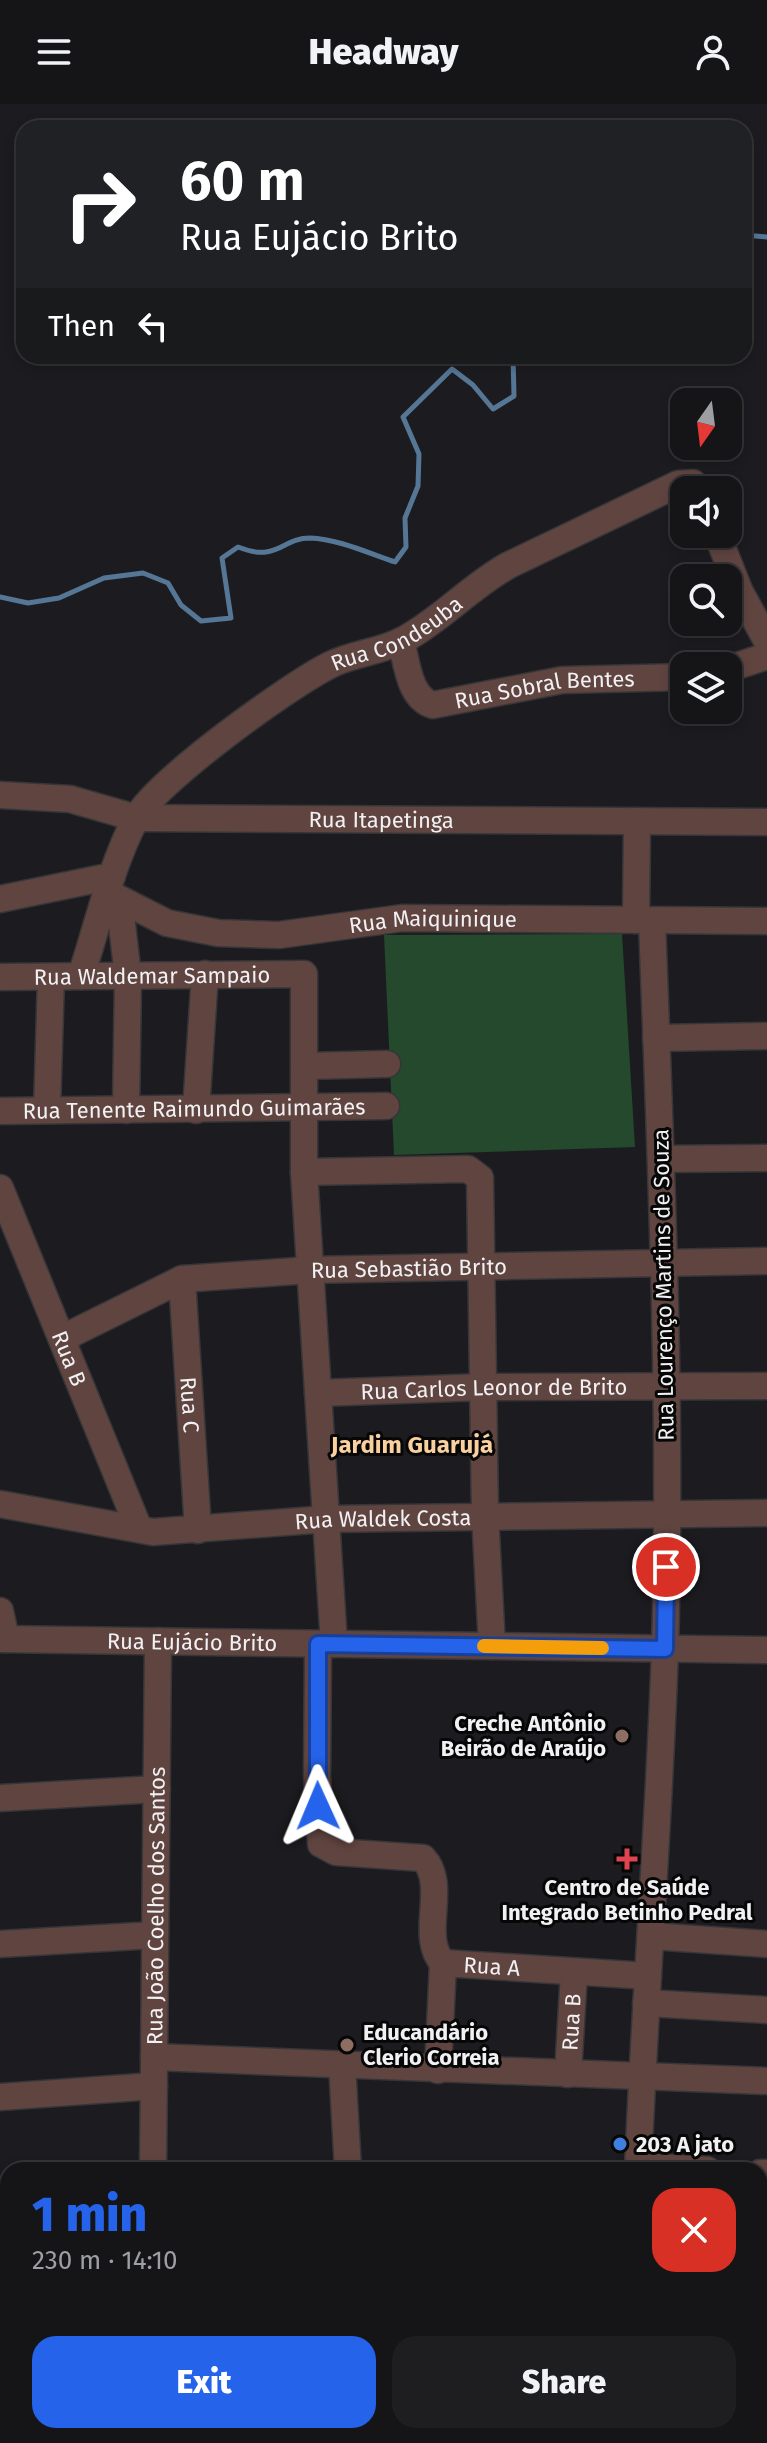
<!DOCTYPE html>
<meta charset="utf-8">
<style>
:root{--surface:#151518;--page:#1e1e21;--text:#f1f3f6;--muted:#9d9fa2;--line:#343437;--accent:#2563eb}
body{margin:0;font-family:"Fira Sans",sans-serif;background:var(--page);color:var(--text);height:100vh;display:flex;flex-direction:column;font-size:30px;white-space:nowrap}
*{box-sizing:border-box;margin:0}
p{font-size:26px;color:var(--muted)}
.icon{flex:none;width:44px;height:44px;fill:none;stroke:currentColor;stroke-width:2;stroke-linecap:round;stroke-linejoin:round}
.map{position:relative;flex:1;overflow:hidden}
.sheet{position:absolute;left:0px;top:2058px;width:768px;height:282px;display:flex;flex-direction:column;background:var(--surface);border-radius:24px 24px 0 0;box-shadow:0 4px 12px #0003,0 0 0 2px var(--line)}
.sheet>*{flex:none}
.top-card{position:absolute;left:16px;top:16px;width:736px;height:244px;border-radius:24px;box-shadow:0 4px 12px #0003,0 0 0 2px var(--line);background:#202124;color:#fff;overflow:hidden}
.needle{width:52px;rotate:194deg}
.buttons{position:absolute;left:670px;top:284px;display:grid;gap:16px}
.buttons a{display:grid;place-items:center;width:72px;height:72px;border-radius:16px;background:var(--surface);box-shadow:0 4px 12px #0003,0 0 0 2px var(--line);font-size:40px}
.pin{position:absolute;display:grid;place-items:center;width:68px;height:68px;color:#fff;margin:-34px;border:4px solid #fff;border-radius:50%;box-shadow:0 2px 8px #0007}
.me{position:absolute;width:88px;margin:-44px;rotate:359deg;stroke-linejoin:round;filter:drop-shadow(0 0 6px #0008)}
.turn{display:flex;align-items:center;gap:28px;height:168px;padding:0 32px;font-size:36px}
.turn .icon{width:104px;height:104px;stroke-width:2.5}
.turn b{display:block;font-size:56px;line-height:68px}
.then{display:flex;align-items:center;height:76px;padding:0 32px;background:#0003;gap:16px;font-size:30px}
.round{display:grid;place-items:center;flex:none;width:84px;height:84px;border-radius:24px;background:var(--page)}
.headline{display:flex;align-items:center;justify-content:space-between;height:136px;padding:0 32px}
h1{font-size:48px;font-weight:800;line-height:60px;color:var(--accent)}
.action{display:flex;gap:16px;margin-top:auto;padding:16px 32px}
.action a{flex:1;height:92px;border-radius:24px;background:var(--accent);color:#fff;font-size:32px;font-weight:800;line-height:92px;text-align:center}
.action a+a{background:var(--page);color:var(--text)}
header{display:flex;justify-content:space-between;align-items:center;height:104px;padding:0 32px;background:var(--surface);font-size:36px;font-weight:800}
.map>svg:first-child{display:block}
.green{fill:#24492d}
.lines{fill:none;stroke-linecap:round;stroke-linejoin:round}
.stream{stroke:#557695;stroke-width:5}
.minor-casing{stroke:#363639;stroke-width:29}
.minor{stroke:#604440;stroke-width:26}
.route-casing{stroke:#184099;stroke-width:20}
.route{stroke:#2563eb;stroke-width:14}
.slow{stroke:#f59e0b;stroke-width:14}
.education-dot{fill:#8d6e63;stroke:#070708;stroke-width:3}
.health-dot{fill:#e0444e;stroke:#070708;stroke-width:3}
.shop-dot{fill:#3f7fe0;stroke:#070708;stroke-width:3}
.labels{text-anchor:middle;stroke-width:6;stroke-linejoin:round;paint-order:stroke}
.street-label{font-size:22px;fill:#f1f1f3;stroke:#070708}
.poi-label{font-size:22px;font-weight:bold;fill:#f1f1f3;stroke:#070708;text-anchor:start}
.neighbourhood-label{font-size:24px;font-weight:bold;fill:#fad19e;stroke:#070708}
</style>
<header><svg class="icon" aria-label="menu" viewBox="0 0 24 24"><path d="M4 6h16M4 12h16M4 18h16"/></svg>Headway<svg class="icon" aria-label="person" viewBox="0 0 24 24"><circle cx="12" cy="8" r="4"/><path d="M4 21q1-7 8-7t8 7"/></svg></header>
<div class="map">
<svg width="767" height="2339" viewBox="0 0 767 2339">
<rect width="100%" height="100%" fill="#1c1c20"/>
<polygon class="green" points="622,830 635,1043 394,1051 384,831"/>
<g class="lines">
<g class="stream">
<polyline points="744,131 767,133"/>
<path d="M0,493L28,499L59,494L104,474L143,469L168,479L181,501L201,517L231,514L222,454L238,443C278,459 281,434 310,434C338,435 368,449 395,458L406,443L405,414L418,382L419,350L403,313L452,265L473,281L493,305L514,292L513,252"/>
</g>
<g class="minor-casing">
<g id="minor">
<polyline points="717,430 740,488 767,537"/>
<path id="s1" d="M401,537C407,559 409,594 433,601L562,576L684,573"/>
<polyline points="728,565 767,552"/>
<path id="s2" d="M0,691L70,695L136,714L767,718"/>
<path id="s3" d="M108,789L167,819L218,829L279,831L402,814L767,817"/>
<polyline points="0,795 112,772"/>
<polyline points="119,795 128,872 126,1006"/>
<polyline points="636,816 637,717"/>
<path id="s4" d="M81,872C98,820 110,765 135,716C155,678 288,582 330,561C353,549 382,548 405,535C443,514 471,482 509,461L678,380L693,379L700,386"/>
<path id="s5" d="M0,873L304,870V1068L334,1540"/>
<polyline points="656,934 767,932"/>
<polyline points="306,962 387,960"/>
<polyline points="47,1006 51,873"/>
<polyline points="196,1006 205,870"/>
<path id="s6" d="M0,1007L386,1002"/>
<polyline points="661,1055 767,1054"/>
<polyline points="304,1068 468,1065 480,1074 485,1410 492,1542"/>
<path id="s7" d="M0,1084L139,1425"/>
<path id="s8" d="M182,1175L198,1426"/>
<path id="s9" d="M63,1234L182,1175L310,1166L767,1157"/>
<path id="s10" d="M318,1289L485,1283L767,1282"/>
<path id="s11" d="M0,1400L153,1428L327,1415L767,1409"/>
<polyline points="0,1507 6,1535"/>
<path id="s12" d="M0,1535L767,1546"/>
<path d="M318,1540L317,1672L321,1740L336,1748L423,1754C449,1781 418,1832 443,1859"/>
<polyline points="0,1694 157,1685"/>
<polyline points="651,1832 767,1840"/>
<polyline points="0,1840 155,1831"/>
<polyline points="646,1899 767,1906"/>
<polyline points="154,1953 767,1977"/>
<polyline points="342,1960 348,2066"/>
<path id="s13" d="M438,1966L443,1859L648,1872"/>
<path id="s14" d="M568,1970L574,1868"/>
<polyline points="0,1993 154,1982"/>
<polyline points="638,2062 707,2066"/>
<path id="s15" d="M153,2066L158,1537"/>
<path d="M638,2066C645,1892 659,1719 665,1545C672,1303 661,1059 652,817"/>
<polyline points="760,2069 767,2069"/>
<polyline points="0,2142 8,2142"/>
<polyline points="760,2153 767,2153"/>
<polyline points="0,2221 8,2222"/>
<polyline points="760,2260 767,2260"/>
<polyline points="147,2332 147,2339"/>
<polyline points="391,2332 393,2339"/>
<polyline points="3,2339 8,2318"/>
</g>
</g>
<use href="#minor" class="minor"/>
</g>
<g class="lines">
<g class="route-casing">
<polyline id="route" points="318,1702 318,1540 665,1545 666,1463"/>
</g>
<use href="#route" class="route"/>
<polyline class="slow" points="484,1542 602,1544"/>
</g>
<g class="education-dot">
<circle cx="622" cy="1632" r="8"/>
<circle cx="347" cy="1941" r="8"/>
</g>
<path class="health-dot" d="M623 1743h8v8h8v8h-8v8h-8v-8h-8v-8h8z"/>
<circle class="shop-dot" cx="620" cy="2040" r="8"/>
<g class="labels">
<g class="street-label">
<text dy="8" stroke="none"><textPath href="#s4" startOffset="490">Rua Condeuba</textPath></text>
<text dy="8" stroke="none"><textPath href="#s1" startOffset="188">Rua Sobral Bentes</textPath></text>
<text dy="8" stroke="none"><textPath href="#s2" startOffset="384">Rua Itapetinga</textPath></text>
<text dy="8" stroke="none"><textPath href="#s3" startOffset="334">Rua Maiquinique</textPath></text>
<text dy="8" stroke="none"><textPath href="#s5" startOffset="152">Rua Waldemar Sampaio</textPath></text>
<text dy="8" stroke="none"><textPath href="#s6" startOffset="194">Rua Tenente Raimundo Guimarães</textPath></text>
<text dy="8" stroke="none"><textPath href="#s9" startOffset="360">Rua Sebastião Brito</textPath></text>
<text transform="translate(663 1181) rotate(-91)" y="8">Rua Lourenço Martins de Souza</text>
<text dy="8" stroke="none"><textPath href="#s7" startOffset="184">Rua B</textPath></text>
<text dy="8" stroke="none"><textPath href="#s10" startOffset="176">Rua Carlos Leonor de Brito</textPath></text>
<text dy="8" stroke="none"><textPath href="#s8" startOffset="126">Rua C</textPath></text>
<text dy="8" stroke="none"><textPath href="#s11" startOffset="386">Rua Waldek Costa</textPath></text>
<text dy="8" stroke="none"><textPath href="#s12" startOffset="192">Rua Eujácio Brito</textPath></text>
<text dy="8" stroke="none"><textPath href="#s15" startOffset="264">Rua João Coelho dos Santos</textPath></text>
<text dy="8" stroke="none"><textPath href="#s13" startOffset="156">Rua A</textPath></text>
<text dy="8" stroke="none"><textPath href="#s14" startOffset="52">Rua B</textPath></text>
</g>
<g class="poi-label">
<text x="606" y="1627" text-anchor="end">Creche Antônio<tspan x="606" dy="25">Beirão de Araújo</tspan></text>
<text x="627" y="1791" text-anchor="middle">Centro de Saúde<tspan x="627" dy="25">Integrado Betinho Pedral</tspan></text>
<text x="363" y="1936">Educandário<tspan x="363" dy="25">Clerio Correia</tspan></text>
<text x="636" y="2048">203 A jato</text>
</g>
<g class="neighbourhood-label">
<text x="412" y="1349">Jardim Guarujá</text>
</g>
</g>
</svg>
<div class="buttons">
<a><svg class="needle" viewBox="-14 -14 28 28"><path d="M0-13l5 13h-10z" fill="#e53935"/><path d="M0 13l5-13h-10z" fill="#9d9fa2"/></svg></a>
<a><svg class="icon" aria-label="sound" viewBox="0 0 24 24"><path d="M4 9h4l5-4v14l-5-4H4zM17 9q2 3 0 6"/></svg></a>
<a><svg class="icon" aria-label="search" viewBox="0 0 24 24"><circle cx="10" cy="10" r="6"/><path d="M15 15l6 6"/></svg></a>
<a><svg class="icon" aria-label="layers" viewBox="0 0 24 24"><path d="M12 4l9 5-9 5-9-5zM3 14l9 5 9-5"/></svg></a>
</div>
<div class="pin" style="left:666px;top:1463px;background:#d93025"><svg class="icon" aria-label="arrive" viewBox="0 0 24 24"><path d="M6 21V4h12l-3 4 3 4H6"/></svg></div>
<svg class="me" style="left:318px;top:1702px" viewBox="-20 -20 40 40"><path d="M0-17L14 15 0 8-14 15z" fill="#2563eb" stroke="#fff" stroke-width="4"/></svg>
<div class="top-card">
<div class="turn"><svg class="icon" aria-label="right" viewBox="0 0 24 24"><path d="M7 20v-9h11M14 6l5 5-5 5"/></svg><div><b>60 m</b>Rua Eujácio Brito</div></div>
<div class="then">Then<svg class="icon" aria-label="left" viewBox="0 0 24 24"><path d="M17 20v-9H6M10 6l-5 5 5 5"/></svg></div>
</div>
<section class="sheet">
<div class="headline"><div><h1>1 min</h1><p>230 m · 14:10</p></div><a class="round" style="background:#d93025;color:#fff"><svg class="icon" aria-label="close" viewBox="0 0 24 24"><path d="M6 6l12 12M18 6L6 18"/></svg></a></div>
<div class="action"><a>Exit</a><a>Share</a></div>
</section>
</div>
